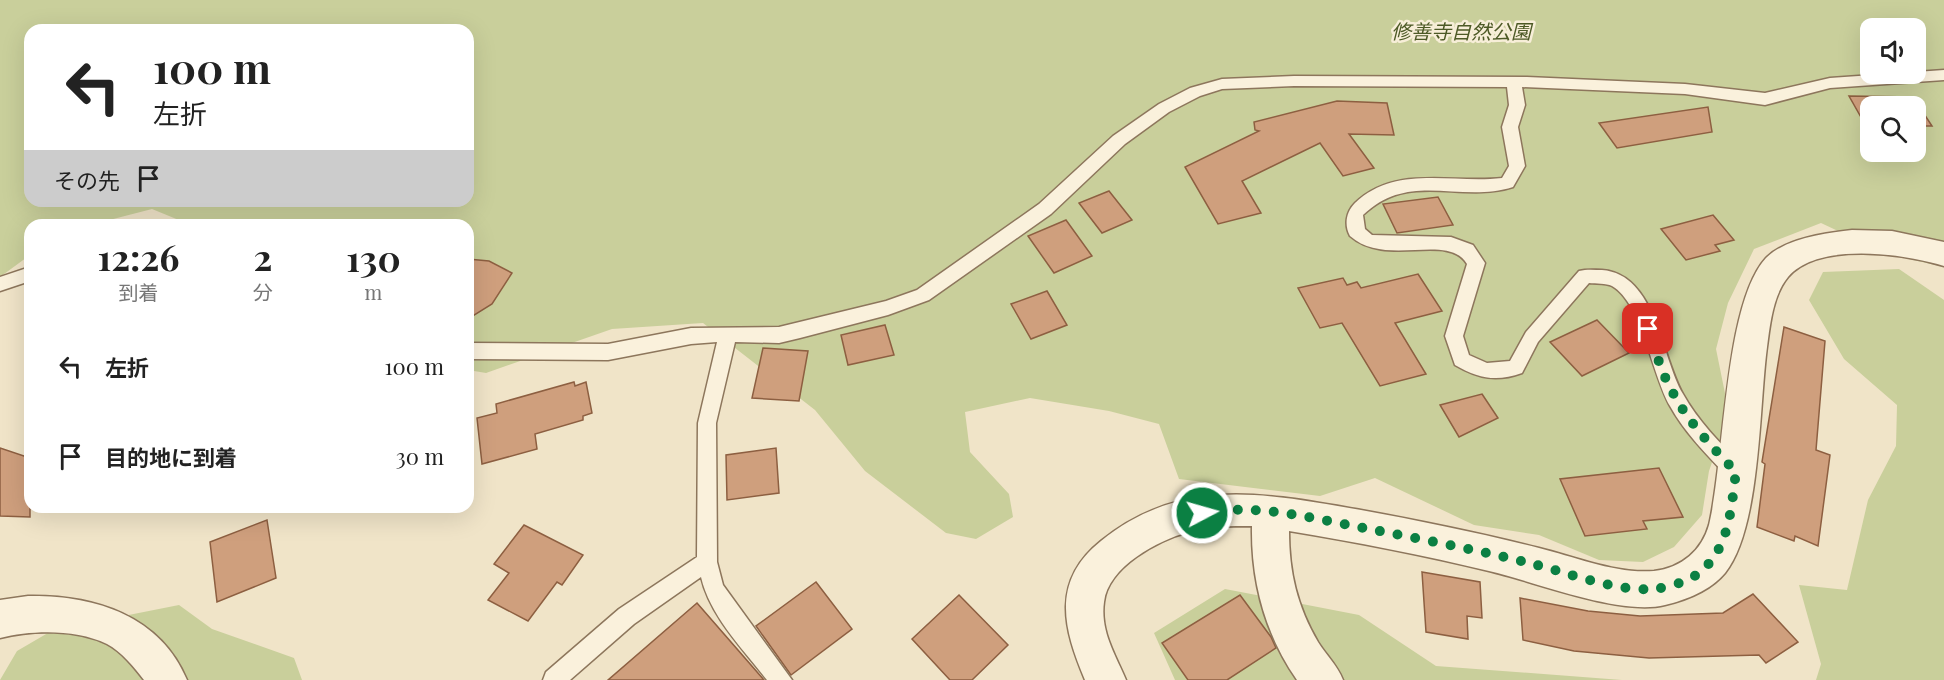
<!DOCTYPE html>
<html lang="ja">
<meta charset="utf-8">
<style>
:root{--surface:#fff;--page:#f2f2f2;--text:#222;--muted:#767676}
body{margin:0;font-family:"Playfair Display","Noto Sans JP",serif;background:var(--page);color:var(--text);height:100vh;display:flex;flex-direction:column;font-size:22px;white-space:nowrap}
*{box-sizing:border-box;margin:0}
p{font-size:20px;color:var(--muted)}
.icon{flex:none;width:33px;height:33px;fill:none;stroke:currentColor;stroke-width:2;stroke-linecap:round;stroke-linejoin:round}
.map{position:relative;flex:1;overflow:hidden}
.panel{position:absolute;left:24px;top:219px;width:450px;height:294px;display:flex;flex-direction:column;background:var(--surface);border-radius:18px;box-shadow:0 6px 24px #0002}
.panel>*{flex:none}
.hud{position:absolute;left:24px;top:24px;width:450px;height:183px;border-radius:18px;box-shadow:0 6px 24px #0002;background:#fff;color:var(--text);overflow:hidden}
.buttons{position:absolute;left:1860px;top:18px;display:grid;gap:12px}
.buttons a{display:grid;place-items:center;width:66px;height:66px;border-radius:12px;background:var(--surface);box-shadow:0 6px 24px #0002;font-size:30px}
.pin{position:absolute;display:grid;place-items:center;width:51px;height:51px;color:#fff;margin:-26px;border-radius:12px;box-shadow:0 3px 9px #0006}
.me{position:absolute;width:66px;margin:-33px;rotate:84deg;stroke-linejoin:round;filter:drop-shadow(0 0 4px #0008)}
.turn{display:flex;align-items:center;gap:21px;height:126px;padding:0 30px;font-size:27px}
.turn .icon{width:78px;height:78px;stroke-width:2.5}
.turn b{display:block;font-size:42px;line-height:51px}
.then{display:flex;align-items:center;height:57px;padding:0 30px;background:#0003;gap:12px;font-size:22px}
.eta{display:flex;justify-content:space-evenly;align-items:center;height:102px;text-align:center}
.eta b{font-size:36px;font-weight:700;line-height:42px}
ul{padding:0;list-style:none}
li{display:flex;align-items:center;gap:18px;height:90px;padding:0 30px}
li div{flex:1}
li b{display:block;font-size:22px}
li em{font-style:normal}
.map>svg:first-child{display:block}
.green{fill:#c9cf9b;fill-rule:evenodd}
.building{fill:#cf9f7d;stroke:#8d5f41;stroke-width:1.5}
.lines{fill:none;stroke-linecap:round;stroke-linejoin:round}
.lane-casing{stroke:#8d765c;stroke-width:3}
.street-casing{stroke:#8d765c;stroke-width:3}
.lane{fill:#faf1dc;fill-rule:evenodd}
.street{fill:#faf1dc;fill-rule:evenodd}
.route{stroke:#0b8043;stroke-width:10;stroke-dasharray:0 18}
.labels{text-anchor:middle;stroke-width:5;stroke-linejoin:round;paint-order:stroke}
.park-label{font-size:20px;font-style:italic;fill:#4d5a26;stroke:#f7eed8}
</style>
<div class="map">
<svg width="1944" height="680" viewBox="0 0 1944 680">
<rect width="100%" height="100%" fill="#f0e4c8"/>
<g class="green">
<path d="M0,0H1944V267L1887,254L1821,223L1754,249L1728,303L1716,349L1729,413L1709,471L1702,515L1674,547L1643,562L1599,560L1539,535L1474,525L1375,478L1320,496L1179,479L1159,424L1109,411L1030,398L965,412L970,452L1009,494L1013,517L976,539L946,533L865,471L815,410L703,323L612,329L486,373L468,370V225H191L152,209L90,225H30V255L0,277ZM1870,28H1916V74H1870ZM30,30H468V201H30ZM1870,106H1916V152H1870Z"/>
<polygon points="1899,269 1944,300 1944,680 1816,680 1821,664 1799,585 1847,590 1868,500 1896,446 1897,405 1844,359 1809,300 1823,272"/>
<polygon points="1225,589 1359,615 1436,666 1622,680 1175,680 1154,633"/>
<polygon points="179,605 212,629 294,658 302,680 0,680 17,651 53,630"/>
</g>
<g class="building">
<polygon points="1849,96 1913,97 1932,126 1916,126 1916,106 1870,106 1870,126 1866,126"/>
<polygon points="1337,101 1387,103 1394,135 1349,134 1374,168 1343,176 1320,143 1242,181 1261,213 1218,224 1185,167 1259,131 1255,130 1254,122"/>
<polygon points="1708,107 1712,132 1617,148 1599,123"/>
<polygon points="1109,191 1132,220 1102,233 1079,203"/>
<polygon points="1438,197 1453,225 1397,233 1383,204"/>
<polygon points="1713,215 1734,240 1715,245 1720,251 1686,260 1661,229"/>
<polygon points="1066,220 1092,256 1054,273 1028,236"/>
<polygon points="468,259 489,261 512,273 492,304 468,319"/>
<polygon points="1418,274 1442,311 1395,323 1426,374 1380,386 1342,323 1320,328 1298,288 1343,278 1347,285 1357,282 1361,288"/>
<polygon points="1047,291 1067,325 1031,339 1011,304"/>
<polygon points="1597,320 1629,353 1582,376 1550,342"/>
<polygon points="885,325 894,355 848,365 841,335"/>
<polygon points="1784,327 1825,341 1816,450 1830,455 1818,546 1795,536 1794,541 1757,527 1765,464 1762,462"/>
<polygon points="763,348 808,351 799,401 752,398"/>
<polygon points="574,382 575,386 586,382 592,413 583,416 583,420 535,434 537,449 482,464 477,418 497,413 496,404"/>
<polygon points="1482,394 1498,418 1459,437 1440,405"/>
<polygon points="0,448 30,458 30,517 0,516"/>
<polygon points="776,448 779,493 727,500 726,455"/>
<polygon points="1659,468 1683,517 1643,521 1647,529 1585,536 1560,479"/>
<polygon points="267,520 276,578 217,602 210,542"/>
<polygon points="524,525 583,555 562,585 557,582 528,621 488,600 509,573 494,564"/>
<polygon points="1422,572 1480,582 1482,618 1467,616 1468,639 1426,632"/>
<polygon points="816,582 852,629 791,675 756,626"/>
<polygon points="1753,594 1798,642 1766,663 1759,655 1649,658 1574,651 1523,640 1520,598 1588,611 1640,616 1723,613"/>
<polygon points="959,595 1008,645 972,680 950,680 912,639"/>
<polygon points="1240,595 1271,637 1276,648 1227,680 1188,680 1162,643"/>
<polygon points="697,603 764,680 608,680"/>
</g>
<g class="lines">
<g class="lane-casing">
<g id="lane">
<path d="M1944,70V80L1830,88L1765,105L1685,94L1522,87L1525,105L1518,127L1525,166L1513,187C1459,204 1410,170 1363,215L1365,229L1372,235L1451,237L1473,245L1485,263L1463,336L1469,355L1487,363L1510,361L1526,332L1579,271C1587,269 1594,270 1602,270C1656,274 1661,356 1683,394C1698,421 1720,443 1742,465L1745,471L1742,477L1735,480L1728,477C1707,455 1685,433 1670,406C1652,375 1642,303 1612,286C1606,283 1596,284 1589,283L1538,342L1522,373C1497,382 1479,379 1455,365L1445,336L1467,264C1448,232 1386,268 1350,236C1344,225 1346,212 1355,203C1396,164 1452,184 1502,178L1509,166L1502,127L1509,105L1507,87L1294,86L1222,89L1200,96L1169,112L1125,144L1051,214L929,300L888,315L800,338L779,343L735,342L716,423L717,562L723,585L792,680H767C743,649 710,616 701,577L634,624L570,680H543L546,672L619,609L697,557L698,423L717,342L691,344L608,360L468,359V343L608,344L691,328L779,327L886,301L917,290L1039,204L1113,136L1159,104L1190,88L1222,79L1294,76L1527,77L1685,84L1765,93L1830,78Z"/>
<polygon points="30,267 30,281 0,291 0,277"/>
</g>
</g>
<g class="street-casing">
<g id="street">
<path d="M1852,230L1892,231L1944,242V266C1905,254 1819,241 1788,277C1773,295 1770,324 1767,347C1759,405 1761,528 1725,573C1711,590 1686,600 1665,605C1620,616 1536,582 1489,571C1423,555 1356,542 1289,531C1289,572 1297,606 1318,642C1326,655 1337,665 1343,680H1297C1265,634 1251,581 1252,526C1231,526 1209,526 1189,532C1158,540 1108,567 1104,602C1100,631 1115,654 1126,680H1085C1063,628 1051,581 1101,541C1182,475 1268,494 1361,510C1421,521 1480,533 1539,548C1576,557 1615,574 1654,571C1682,568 1702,550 1709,525C1725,459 1724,304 1766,258C1786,238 1826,233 1852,230Z"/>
<path d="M28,596C94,595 160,615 187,680H144C134,667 122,652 107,644C76,629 32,630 0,638V600Z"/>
</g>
</g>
<use href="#lane" class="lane"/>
<use href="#street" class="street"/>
</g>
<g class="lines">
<path class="route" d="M1202,513C1256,503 1311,518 1364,528C1420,539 1478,550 1533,564C1568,573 1618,592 1653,589C1667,588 1690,581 1700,572C1730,548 1731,507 1736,472C1712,447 1688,422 1672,391C1661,372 1655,349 1648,329"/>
</g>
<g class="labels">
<g class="park-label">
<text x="1461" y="39">修善寺自然公園</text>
</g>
</g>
</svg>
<div class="buttons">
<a><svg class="icon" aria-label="sound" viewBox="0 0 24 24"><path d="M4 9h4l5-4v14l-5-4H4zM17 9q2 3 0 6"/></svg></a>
<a><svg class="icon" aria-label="search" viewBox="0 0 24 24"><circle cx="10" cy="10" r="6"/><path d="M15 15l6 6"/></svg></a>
</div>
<div class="pin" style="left:1648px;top:329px;background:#d93025"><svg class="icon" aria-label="arrive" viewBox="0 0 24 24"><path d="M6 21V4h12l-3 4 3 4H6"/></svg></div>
<svg class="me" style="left:1202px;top:513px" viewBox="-20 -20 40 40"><circle r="17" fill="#0b8043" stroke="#fff" stroke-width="3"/><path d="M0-11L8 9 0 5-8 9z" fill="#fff"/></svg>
<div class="hud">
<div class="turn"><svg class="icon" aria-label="left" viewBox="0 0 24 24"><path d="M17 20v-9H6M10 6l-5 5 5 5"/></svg><div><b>100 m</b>左折</div></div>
<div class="then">その先<svg class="icon" aria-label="arrive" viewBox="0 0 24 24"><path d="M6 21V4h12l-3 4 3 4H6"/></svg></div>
</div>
<section class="panel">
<div class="eta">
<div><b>12:26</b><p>到着</p></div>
<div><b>2</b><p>分</p></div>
<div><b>130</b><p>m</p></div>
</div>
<ul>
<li><svg class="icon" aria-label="left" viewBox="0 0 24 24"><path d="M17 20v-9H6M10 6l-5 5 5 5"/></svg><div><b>左折</b></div><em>100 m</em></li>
<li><svg class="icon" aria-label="arrive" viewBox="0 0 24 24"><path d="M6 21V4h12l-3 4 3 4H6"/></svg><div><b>目的地に到着</b></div><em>30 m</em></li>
</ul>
</section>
</div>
